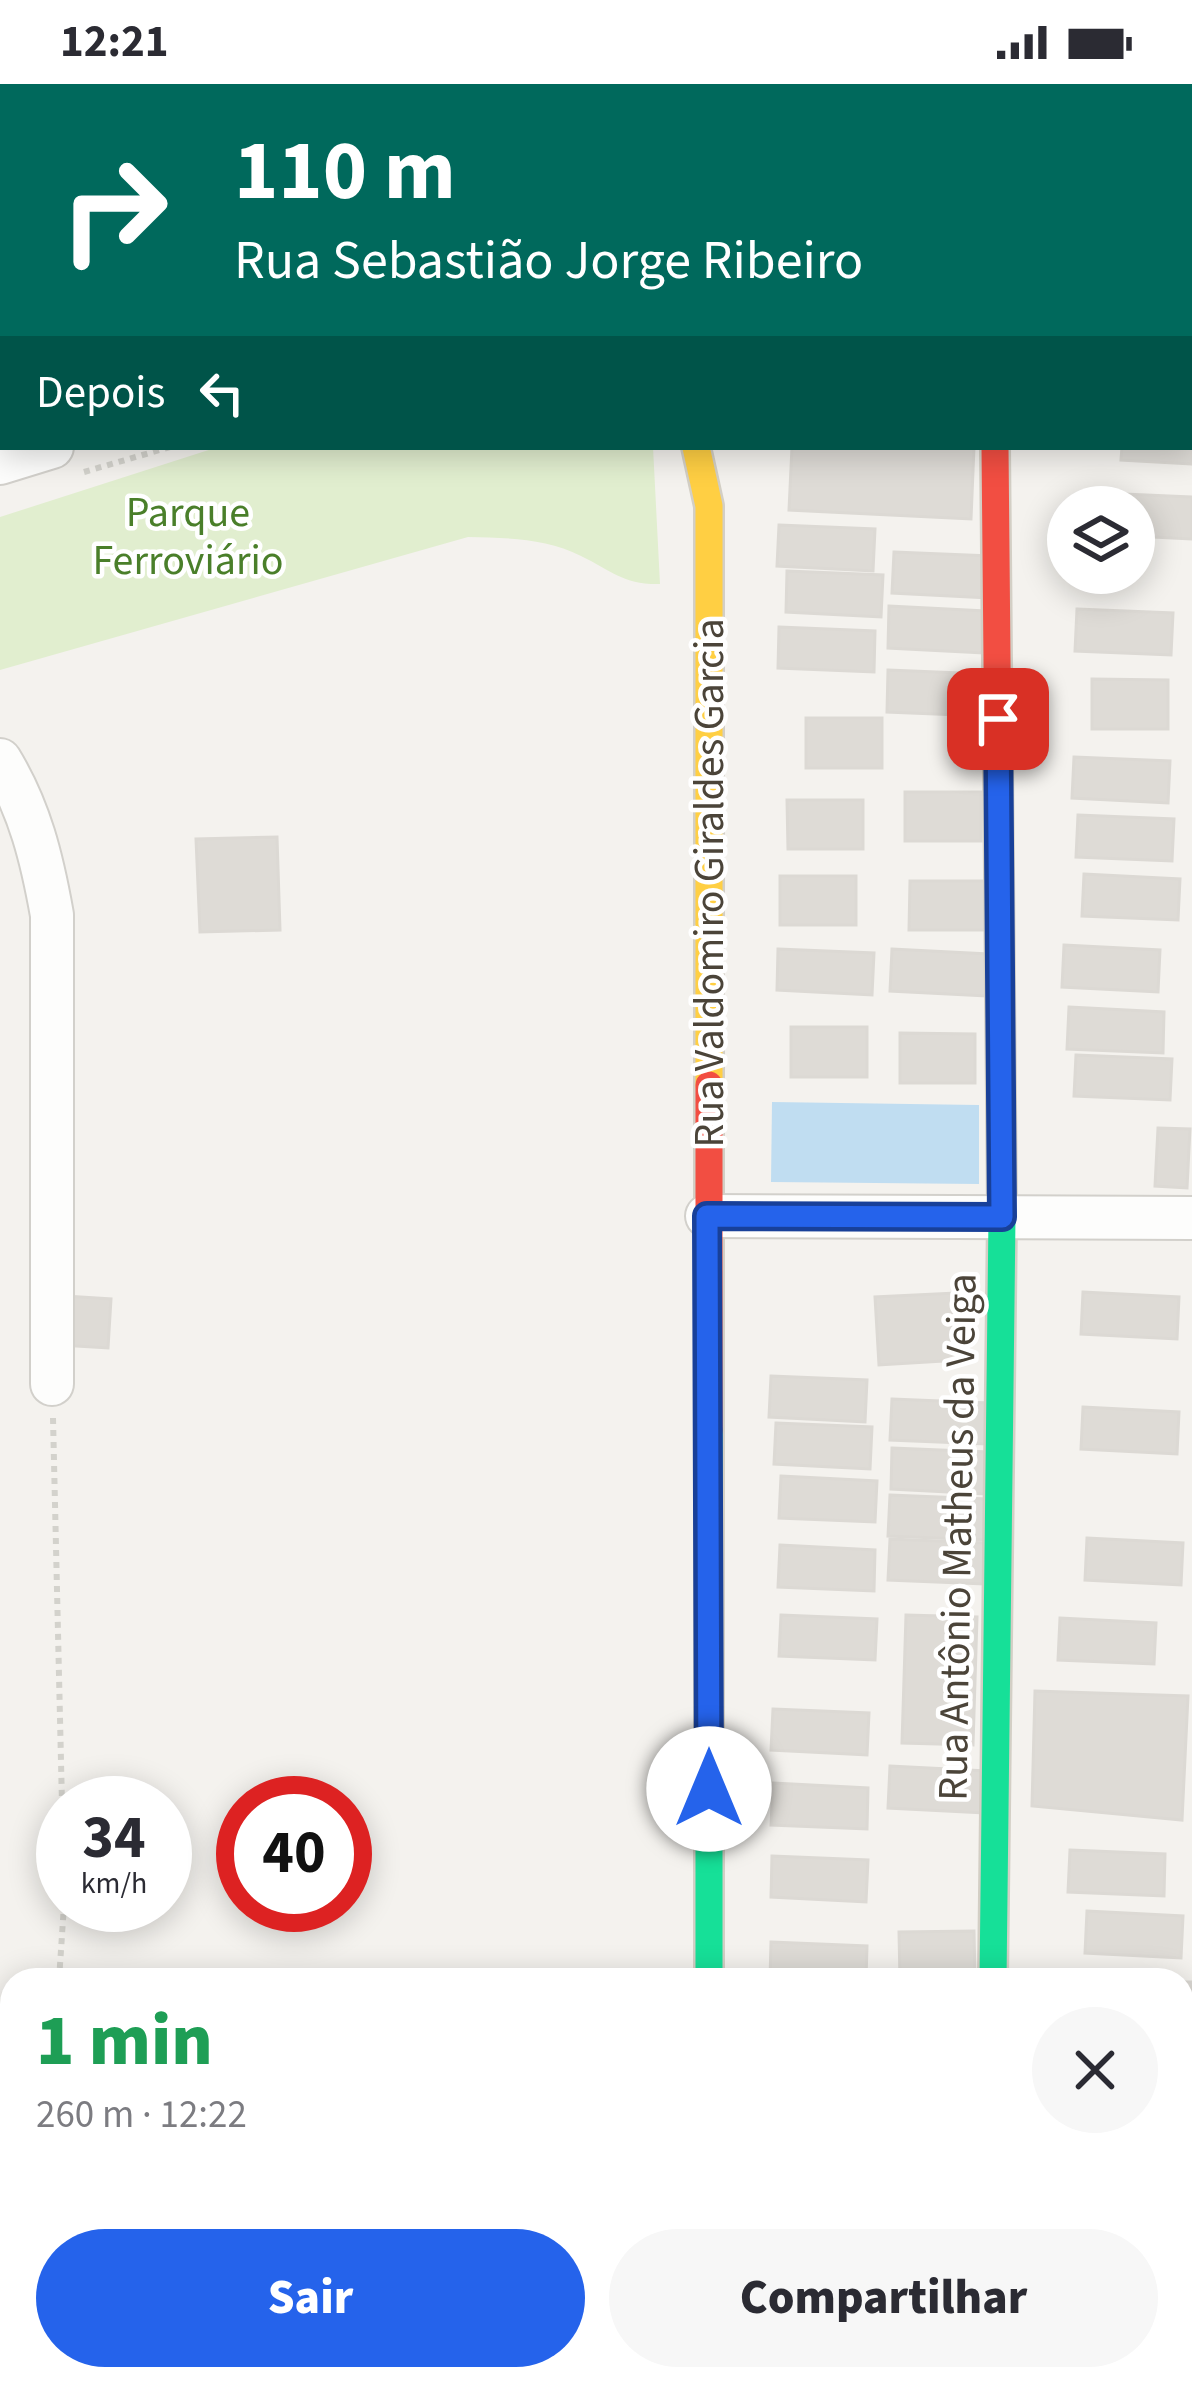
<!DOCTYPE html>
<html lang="pt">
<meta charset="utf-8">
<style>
:root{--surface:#fff;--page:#f7f7f7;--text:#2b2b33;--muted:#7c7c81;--accent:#2563eb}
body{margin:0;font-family:"Source Sans 3",sans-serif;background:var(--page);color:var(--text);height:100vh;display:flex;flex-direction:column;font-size:45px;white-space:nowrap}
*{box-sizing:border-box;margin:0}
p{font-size:39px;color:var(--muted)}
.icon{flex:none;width:66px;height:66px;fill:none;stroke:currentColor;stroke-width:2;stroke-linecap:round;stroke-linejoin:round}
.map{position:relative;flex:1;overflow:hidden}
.side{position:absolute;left:0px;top:1884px;width:1194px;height:423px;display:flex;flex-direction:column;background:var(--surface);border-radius:36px 36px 0 0;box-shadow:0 6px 30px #0003}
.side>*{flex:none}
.banner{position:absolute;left:0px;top:0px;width:1194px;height:366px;box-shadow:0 6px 30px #0003;background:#00695c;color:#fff;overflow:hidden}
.buttons{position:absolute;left:1047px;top:402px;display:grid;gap:24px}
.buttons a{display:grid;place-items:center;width:108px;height:108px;border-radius:50%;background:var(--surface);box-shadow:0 6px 30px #0003;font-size:60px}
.speed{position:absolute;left:36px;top:1692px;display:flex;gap:24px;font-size:60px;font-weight:700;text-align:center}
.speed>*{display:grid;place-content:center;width:156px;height:156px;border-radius:50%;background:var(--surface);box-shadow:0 6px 30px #0003;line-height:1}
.speed small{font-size:30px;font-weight:400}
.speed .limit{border:18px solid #d22;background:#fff;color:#111}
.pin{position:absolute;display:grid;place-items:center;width:102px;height:102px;color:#fff;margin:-51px;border-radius:24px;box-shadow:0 6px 18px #0006}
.me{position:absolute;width:132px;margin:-66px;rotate:0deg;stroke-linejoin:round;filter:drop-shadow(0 0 9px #0008)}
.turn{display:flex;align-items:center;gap:42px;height:252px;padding:0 36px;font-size:54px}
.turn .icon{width:156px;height:156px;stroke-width:2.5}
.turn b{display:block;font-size:84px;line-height:102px}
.then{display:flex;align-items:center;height:114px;padding:0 36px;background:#0003;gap:24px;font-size:45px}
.round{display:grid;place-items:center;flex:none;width:126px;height:126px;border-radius:63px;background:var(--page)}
.summary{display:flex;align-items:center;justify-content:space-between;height:204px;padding:0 36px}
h1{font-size:72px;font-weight:800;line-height:90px;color:#1e9e55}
.action{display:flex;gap:24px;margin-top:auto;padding:24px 36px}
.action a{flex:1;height:138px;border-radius:72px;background:var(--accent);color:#fff;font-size:48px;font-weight:800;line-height:138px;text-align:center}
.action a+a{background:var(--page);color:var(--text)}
.status{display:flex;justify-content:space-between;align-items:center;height:84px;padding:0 60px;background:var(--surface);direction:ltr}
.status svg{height:33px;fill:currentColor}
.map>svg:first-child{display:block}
.green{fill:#e1eecf}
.water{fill:#c0ddf1}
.building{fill:#dedbd6;stroke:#dcd9d4;stroke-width:3}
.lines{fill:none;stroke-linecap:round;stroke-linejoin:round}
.street-casing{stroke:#d2d0cb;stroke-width:46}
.fast-casing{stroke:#d3cfc5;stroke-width:32}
.slow-casing{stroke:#d3cfc5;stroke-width:32}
.jam-casing{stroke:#d3cfc5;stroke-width:32}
.path{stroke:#d3d2cc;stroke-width:6;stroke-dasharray:6 6;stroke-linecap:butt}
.street{stroke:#fdfdfc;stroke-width:42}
.fast{stroke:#16e098;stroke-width:27}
.slow{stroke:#ffcf43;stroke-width:27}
.jam{stroke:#f24e42;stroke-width:27}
.route-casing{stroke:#184099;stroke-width:30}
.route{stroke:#2563eb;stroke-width:21}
.labels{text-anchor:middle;stroke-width:9;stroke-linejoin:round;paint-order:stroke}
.park-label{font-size:42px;fill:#4a7f2a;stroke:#fff}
.street-label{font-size:42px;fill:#4b4439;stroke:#fff}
</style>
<div class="status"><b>12:21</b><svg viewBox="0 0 49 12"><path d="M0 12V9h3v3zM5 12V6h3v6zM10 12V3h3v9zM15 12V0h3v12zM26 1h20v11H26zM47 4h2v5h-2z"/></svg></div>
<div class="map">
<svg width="1192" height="2306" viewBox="0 0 1192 2306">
<rect width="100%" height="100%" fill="#f4f2ee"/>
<path class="green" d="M218,363H653L660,500C624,501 612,487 581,472C546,454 507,454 468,453L0,586V433Z"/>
<polygon class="water" points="772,1018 979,1021 979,1100 771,1098"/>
<g class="building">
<polygon points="1192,338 1192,380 1121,376 1122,363 1191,363"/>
<polygon points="792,363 974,363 971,435 789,426"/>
<polygon points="1101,409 1192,413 1192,455 1134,452 1134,423 1100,423"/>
<polygon points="779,441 875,445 873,487 777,482"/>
<polygon points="894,468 990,472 988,514 892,509"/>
<polygon points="787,487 883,491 881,533 786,528"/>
<polygon points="889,522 985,527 983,569 888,564"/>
<polygon points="1077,525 1173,529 1171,571 1075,567"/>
<polygon points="779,543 875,547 874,588 778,584"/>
<polygon points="888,586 984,590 983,632 887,628"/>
<polygon points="1092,595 1168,596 1168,645 1092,645"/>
<rect x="806" y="634" width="76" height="50"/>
<polygon points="1074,673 1170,677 1168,719 1072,714"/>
<rect x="905" y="708" width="76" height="49"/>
<polygon points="787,716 863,716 863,765 788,765"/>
<polygon points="1078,731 1174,735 1172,777 1076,773"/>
<polygon points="277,753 280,846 200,848 196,755"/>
<polygon points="1084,790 1180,795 1178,836 1082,832"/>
<rect x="780" y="792" width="76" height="49"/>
<polygon points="910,797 985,797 985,846 909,846"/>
<polygon points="1064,861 1160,866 1158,908 1062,903"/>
<polygon points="778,865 874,869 872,911 777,906"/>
<polygon points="892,865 988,870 986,912 890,907"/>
<polygon points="1069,923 1164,928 1163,969 1067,965"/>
<rect x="791" y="943" width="76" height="50"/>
<polygon points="900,949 975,950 975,999 900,999"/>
<polygon points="1076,971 1172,975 1170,1016 1074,1012"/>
<polygon points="1158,1044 1190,1045 1187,1104 1155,1102"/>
<polygon points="1083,1208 1179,1213 1177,1255 1081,1250"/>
<polygon points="955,1209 959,1276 879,1281 875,1213"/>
<polygon points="65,1212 111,1215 108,1264 61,1261"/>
<polygon points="771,1292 867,1296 865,1338 769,1333"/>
<polygon points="892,1315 988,1319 986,1360 890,1356"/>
<polygon points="1083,1323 1179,1328 1177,1370 1081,1365"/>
<polygon points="776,1339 872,1343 870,1385 774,1380"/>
<polygon points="892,1364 988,1368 986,1410 891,1405"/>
<polygon points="781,1392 877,1397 875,1438 779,1434"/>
<polygon points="890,1411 986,1415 984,1456 888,1452"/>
<polygon points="1087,1454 1183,1459 1181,1501 1085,1496"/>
<polygon points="890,1455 986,1459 984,1500 888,1496"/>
<polygon points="780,1461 875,1466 874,1507 778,1503"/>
<polygon points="781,1531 877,1535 875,1576 779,1572"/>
<polygon points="906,1531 977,1533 973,1661 902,1659"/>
<polygon points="1060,1534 1156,1539 1154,1580 1058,1576"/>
<polygon points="1035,1607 1188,1612 1182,1736 1032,1722"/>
<polygon points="773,1625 869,1629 867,1671 771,1666"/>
<polygon points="890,1682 986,1687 984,1729 888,1724"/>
<polygon points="773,1699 868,1704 867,1745 771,1741"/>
<polygon points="1070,1766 1165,1770 1164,1812 1068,1808"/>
<polygon points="772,1772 868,1776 866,1818 771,1813"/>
<polygon points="1087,1827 1183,1832 1181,1874 1085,1869"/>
<polygon points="974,1847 975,1896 900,1896 899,1848"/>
<polygon points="771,1858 867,1862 866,1896 770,1896"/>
<rect x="1182" y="1898" width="10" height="53"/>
<polygon points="1182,2117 1192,2118 1192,2207 1182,2207"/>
<polygon points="1182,2262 1192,2262 1192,2306 1168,2306 1168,2295 1182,2295"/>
<polygon points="766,2295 834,2295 834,2306 767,2306"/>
<polygon points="853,2295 897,2295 896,2306 852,2306"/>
<rect x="913" y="2295" width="44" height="11"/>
<rect x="962" y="2295" width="44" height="11"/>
<polygon points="1039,2295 1084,2295 1083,2306 1039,2306"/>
<rect x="1106" y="2295" width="44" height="11"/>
</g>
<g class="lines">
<g class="street-casing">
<g id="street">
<polyline points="790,0 796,3"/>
<polyline points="1103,0 1104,3"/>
<polyline points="1191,52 1192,52"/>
<polyline points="0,379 52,363"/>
<path d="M0,676C30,725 42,775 52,831V1300"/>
<polyline points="707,1132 1192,1134"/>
<polyline points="1182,2048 1192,2048"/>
<polyline points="716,2295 716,2306"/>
</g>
</g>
<g class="fast-casing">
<g id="fast">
<polyline points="709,1346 709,1896"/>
<polyline points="993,1896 1002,1133 999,788"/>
</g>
</g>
<g class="slow-casing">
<polyline id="slow" points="696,363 709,422 709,1001"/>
</g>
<g class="jam-casing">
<g id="jam">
<polyline points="995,363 999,788"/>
<polyline points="709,1001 709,1346"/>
</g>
</g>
<g class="path">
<polyline points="84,388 170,363"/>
<polyline points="53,1334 63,1763"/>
<polyline points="59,1896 64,1821"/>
<polyline points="0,1941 12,1935"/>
</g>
<use href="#street" class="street"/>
<use href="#fast" class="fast"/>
<use href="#slow" class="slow"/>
<use href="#jam" class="jam"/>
</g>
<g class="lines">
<g class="route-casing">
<polyline id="route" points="709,1705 707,1132 1002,1133 998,635"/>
</g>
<use href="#route" class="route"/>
</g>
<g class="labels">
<g class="park-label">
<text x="188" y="442">Parque<tspan x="188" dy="48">Ferroviário</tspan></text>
</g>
<g class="street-label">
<text transform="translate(708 799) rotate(-90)" y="15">Rua Valdomiro Giraldes Garcia</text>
<text transform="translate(956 1453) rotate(-89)" y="15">Rua Antônio Matheus da Veiga</text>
</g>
</g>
</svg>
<div class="buttons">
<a><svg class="icon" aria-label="layers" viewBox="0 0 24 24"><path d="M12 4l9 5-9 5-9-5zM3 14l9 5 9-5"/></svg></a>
</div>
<div class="speed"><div>34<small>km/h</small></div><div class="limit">40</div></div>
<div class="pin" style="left:998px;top:635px;background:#d93025"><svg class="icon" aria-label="arrive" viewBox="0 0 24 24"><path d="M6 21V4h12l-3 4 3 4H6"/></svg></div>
<svg class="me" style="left:709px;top:1705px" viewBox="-20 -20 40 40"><circle r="19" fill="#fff"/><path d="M0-13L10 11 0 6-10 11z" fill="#2563eb"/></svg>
<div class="banner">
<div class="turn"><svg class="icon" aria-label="right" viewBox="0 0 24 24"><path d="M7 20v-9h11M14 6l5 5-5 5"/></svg><div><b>110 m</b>Rua Sebastião Jorge Ribeiro</div></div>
<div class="then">Depois<svg class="icon" aria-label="left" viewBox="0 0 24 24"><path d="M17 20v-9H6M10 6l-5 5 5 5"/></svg></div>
</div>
<section class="side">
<div class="summary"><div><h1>1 min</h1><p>260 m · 12:22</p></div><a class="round"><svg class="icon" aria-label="close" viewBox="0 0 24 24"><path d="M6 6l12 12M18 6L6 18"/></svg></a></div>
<div class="action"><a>Sair</a><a>Compartilhar</a></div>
</section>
</div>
